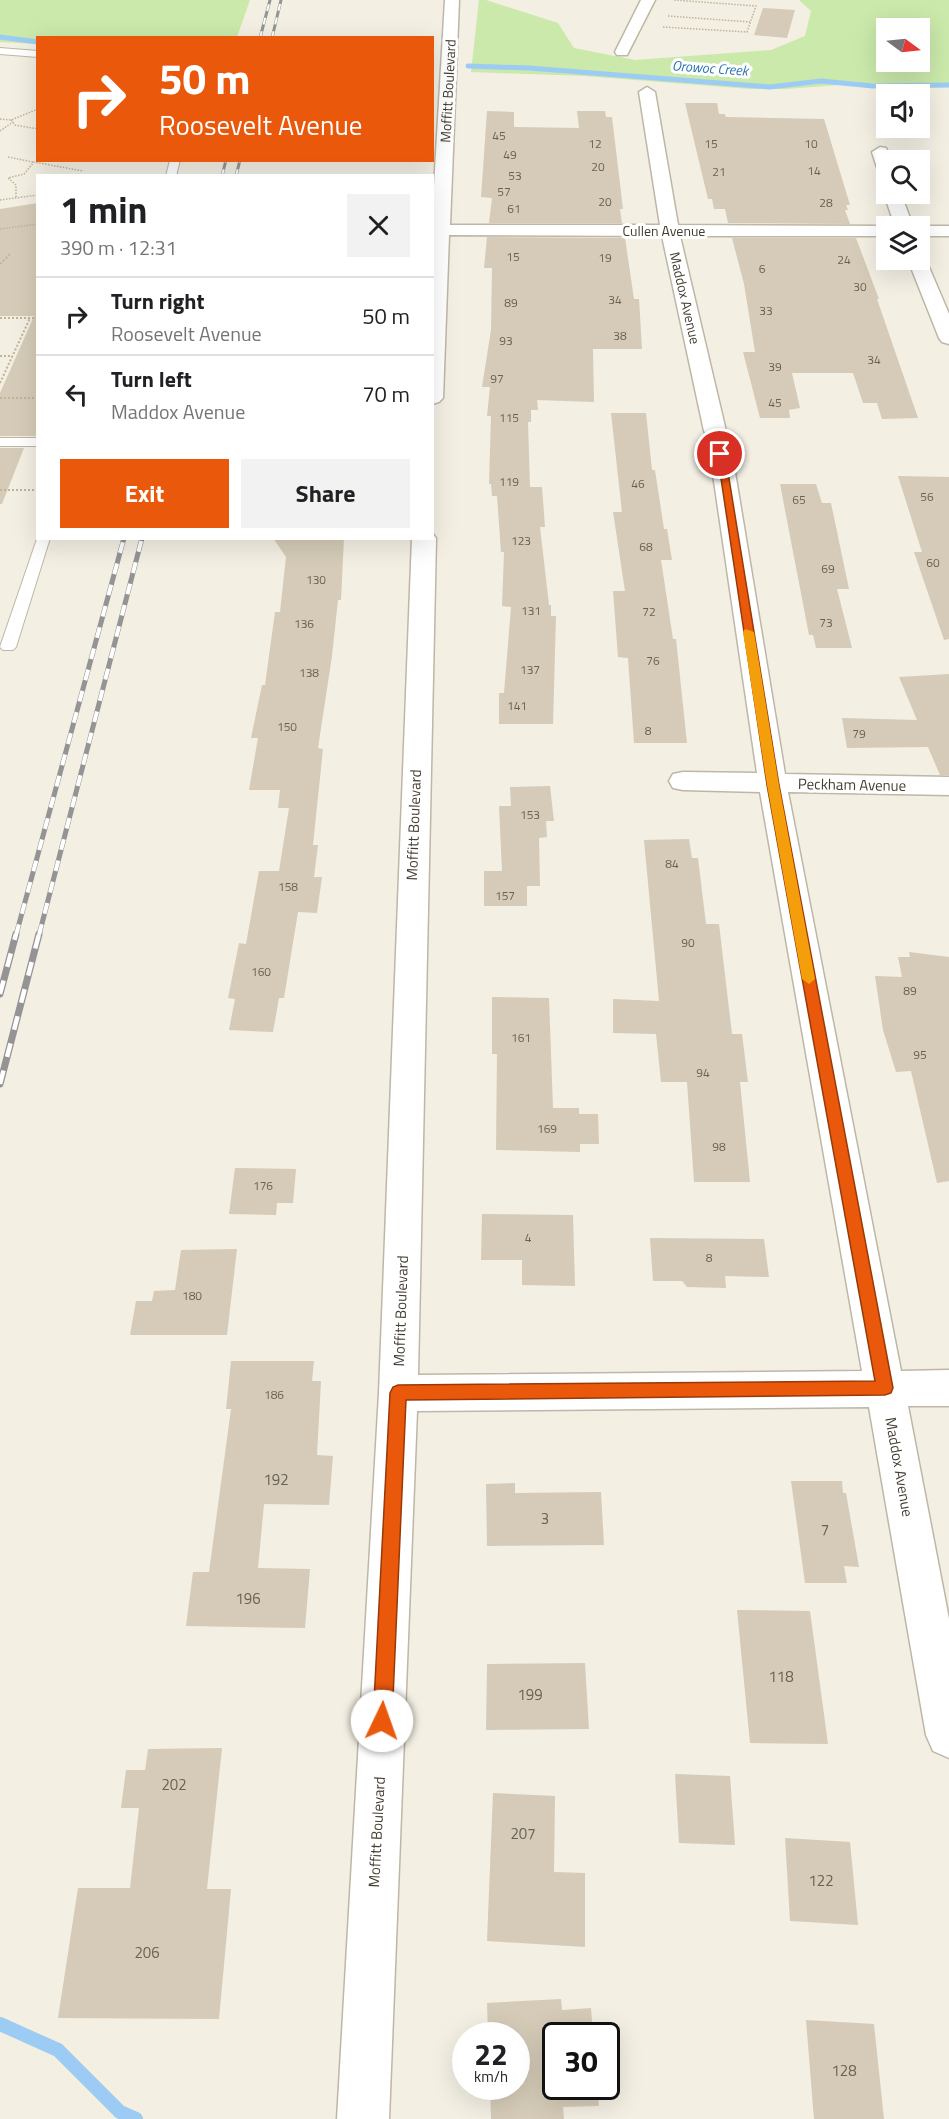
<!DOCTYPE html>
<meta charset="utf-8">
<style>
:root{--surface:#fff;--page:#f2f2f2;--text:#202124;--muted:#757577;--line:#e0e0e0;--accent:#ea580c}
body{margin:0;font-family:"Titillium Web",sans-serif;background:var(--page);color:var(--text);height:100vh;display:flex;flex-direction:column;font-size:22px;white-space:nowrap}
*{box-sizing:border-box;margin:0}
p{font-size:20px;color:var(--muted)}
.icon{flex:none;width:33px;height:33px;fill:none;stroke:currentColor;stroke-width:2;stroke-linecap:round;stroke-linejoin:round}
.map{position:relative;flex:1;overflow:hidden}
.sheet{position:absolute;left:36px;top:174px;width:398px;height:366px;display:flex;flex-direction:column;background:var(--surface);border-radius:0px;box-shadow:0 6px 24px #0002}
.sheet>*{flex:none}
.top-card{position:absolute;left:36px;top:36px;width:398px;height:126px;border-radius:0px;box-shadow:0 6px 24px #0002;background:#ea580c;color:#fff;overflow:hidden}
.needle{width:39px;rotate:105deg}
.controls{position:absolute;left:876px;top:18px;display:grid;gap:12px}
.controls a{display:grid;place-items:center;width:54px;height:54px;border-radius:0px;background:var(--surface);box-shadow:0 6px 24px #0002;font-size:30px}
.speed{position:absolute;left:452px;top:2022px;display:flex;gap:12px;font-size:30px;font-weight:700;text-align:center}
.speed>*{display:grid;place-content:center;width:78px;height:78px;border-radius:50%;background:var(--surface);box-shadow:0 6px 24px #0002;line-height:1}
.speed small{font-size:15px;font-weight:400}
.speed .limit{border:3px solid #111;border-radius:9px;background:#fff;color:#111}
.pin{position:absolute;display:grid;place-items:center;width:51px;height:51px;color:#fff;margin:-26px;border:3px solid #fff;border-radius:50%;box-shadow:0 2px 6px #0007}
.me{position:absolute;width:66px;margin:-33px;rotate:3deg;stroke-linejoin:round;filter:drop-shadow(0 0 4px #0008)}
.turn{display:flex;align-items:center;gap:21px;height:126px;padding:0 24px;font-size:27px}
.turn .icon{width:78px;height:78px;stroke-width:2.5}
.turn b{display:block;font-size:42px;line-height:51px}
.round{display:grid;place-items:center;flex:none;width:63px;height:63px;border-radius:0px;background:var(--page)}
.headline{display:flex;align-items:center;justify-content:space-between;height:102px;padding:0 24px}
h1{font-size:36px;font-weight:700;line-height:45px}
.cta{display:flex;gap:12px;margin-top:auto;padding:12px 24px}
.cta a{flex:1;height:69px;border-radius:0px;background:var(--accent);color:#fff;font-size:24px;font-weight:700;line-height:69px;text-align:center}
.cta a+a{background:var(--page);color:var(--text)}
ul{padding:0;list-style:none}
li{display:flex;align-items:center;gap:18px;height:78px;padding:0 24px;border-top:2px solid var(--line)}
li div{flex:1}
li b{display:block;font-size:22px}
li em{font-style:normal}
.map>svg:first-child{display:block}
.green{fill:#cae9aa;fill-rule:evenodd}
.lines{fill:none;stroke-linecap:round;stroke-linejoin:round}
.stream-far1{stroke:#9cccf3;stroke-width:5}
.stream{stroke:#9cccf3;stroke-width:14}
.building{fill:#d5cbb8}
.service-casing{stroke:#beb7a6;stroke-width:2}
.minor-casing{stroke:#beb7a6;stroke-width:3}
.path-far1{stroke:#c1b396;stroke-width:1.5;stroke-dasharray:1.5 1.5;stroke-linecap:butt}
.path{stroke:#c1b396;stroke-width:2;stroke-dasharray:2 2;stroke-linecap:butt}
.service{fill:#fff;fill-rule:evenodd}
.minor{fill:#fff;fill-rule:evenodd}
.rail-far2-casing{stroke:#949494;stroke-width:3}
.rail-far1-casing{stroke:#949494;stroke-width:5}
.rail-casing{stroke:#949494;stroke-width:7}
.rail-far2{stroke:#fff;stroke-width:2;stroke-dasharray:7;stroke-linecap:butt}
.rail-far1{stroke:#fff;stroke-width:4;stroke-dasharray:11;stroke-linecap:butt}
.rail{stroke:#fff;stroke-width:4.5;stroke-dasharray:14;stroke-linecap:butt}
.route{fill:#ea580c;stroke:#983908;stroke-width:1.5}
.slow{fill:#f59e0b}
.labels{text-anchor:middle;stroke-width:6;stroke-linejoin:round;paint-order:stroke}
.number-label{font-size:12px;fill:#696254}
.far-water-label{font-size:14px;font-style:italic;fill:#2974b4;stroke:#fff}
.far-street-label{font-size:14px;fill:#453f33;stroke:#fff}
.street-label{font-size:15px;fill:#453f33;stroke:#fff}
.near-number-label{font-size:15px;fill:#696254}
</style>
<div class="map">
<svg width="949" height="2119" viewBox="0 0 949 2119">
<rect width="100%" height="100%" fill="#f3efe3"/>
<g class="green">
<polygon points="0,0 250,0 237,37 38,38 37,44 0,42"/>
<path d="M479,0H486L558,23L574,48L635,60L771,50L805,36L811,11L799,0H949V86L865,83L786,89H750L584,76L471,72ZM886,28H920V62H886Z"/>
</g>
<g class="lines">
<g class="stream-far1">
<polyline points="0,37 38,42"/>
<polyline points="468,66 529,68 770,87 821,81 873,86 949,85"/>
</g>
<polyline class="stream" points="0,2024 58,2050 120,2112 136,2119"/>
</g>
<g class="building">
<polygon points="763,8 795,10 787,38 754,35"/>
<polygon points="685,103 717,103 719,114 725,114 726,117 824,119 850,205 846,205 848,210 845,210 850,224 728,223 725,209 714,209 712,199 708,199"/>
<polygon points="487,111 514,112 514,127 579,128 577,111 605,111 606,117 612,117 623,209 620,209 622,223 489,223 492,198 481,197"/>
<polygon points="38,203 38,436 0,436 0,393 34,316 0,316 0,209"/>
<polygon points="487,237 625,238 634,299 639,299 642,349 593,349 594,402 537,400 538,410 531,410 531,422 528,422 530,487 542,487 545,527 540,527 549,605 551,605 551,616 556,616 553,724 499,724 499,693 504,693 511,607 502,606 504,552 501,552 497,496 492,496 491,484 489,484 491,416 487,416 490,387 482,387 491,330 492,268 484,268"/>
<polygon points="732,238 856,238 879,299 877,299 918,418 882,419 877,403 863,403 853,373 792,373 800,408 789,410 790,418 760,418 743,352 755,352 744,284"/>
<polygon points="611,413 646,413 652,470 655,470 664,529 667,529 672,560 661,560 673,639 676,639 687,743 634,743 628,658 618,657 613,591 625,591 613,512 622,512"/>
<polygon points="0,448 24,448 2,504 0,504"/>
<polygon points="898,476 949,477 949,639 944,640 914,552 922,552"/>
<polygon points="780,484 816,484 822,503 831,503 849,589 837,589 852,648 816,648 813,635 809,635"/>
<polygon points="273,538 344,538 341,600 338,600 332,656 318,748 323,749 313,845 318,845 314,877 322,877 317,913 298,912 284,998 279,998 273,1032 229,1030 235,999 228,998 239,943 246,944 259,871 279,871 289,808 278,808 280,790 249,790 258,738 251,738 262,685 265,685 275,612 280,612 286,557"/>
<polygon points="949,674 949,775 940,775 928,747 847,748 842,718 917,720 899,677"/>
<polygon points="550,786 554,821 546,821 547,837 539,838 540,886 527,886 527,906 484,906 484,871 502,871 499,806 511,806 510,787"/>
<polygon points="689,839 692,858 698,858 706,924 719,924 732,1034 742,1034 748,1082 740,1082 750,1182 694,1182 687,1082 661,1082 656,1034 613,1033 613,999 659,1001 644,840"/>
<polygon points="909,952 949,957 949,1181 937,1183 911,1071 896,1072 883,1030 875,976 902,977 898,957 910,957"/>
<polygon points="492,997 549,998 553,1108 579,1108 579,1114 598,1114 599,1144 580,1144 580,1152 496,1150 497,1054 492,1054"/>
<polygon points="235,1168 296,1169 293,1203 277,1203 276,1215 229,1214"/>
<polygon points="482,1214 573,1215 575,1286 522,1285 522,1260 481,1260"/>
<polygon points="650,1238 764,1239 769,1277 725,1276 726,1288 687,1287 682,1281 653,1281"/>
<polygon points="237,1249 227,1335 130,1335 136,1301 152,1301 154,1291 175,1290 181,1250"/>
<polygon points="231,1361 314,1361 312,1381 321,1381 317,1455 333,1456 329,1505 264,1504 258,1568 310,1569 305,1628 186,1626 193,1572 209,1572 231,1409 226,1409"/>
<polygon points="791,1481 842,1481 843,1493 846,1493 859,1567 844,1566 847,1583 805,1583"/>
<polygon points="515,1483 515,1493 601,1492 604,1545 487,1546 486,1484"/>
<polygon points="737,1610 810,1611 828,1744 750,1743"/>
<polygon points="585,1663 589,1729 486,1730 487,1664"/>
<polygon points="222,1748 207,1889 231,1889 219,2019 58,2018 78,1888 130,1888 139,1808 121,1808 126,1770 145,1770 148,1749"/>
<polygon points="675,1774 730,1776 735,1845 679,1843"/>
<polygon points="493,1793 555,1796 554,1872 585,1873 585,1947 487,1941"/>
<polygon points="785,1838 850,1842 858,1925 790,1921"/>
<polygon points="561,1999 562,2010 591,2008 593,2036 555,2036 555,2086 597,2086 599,2106 563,2107 564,2119 491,2119 490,2086 516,2086 516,2036 488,2036 487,2003"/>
<polygon points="806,2020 874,2024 884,2119 814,2119"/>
</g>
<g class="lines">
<g class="service-casing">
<g id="service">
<polygon points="0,48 38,51 38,57 0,54"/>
<polygon points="170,160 180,160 176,176 166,176"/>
<rect x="0" y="438" width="38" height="8"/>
<polygon points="38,536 38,538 50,538 16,647 13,650 3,650 0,647"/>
</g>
</g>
<g class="minor-casing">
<g id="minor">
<polygon points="445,0 459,0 450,225 660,225 639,92 647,87 655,92 678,225 890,226 886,226 886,236 680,236 726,431 723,436 715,438 707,436 704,431 662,236 449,235 443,398 439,402 432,404 432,220"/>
<polygon points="641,0 655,0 627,55 617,55 615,52"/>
<polygon points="880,147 886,148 891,160 886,160 886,178 880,177 872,152"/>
<polygon points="886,191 886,194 901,194 913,226 895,226 884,194"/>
<polygon points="916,226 949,226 949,236 920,236 920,226"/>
<polygon points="920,255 926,260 949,314 949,344 942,342 939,338 908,260 920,260"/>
<polygon points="721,447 729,449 732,454 785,774 949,777 949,795 788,792 901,1371 949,1370 949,1406 908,1406 949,1619 949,1758 933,1751 926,1735 869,1407 417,1411 389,2119 337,2119 379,1393 412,538 432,538 432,533 436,538 418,1375 862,1371 760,792 683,790 673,788 669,781 673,774 683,772 757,773 710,454 713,449"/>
</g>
</g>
<g class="path-far1">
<polyline points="668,16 750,22"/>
<polyline points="663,27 747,32 756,6 674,0"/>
<polyline points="0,119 11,120 38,109"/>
<polyline points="11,120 15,125 38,129"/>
<polyline points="0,131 13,122"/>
<polyline points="8,157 33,162"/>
<polyline points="16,197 16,185 8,178 24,174 34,162 83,171"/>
<polyline points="0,200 38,195"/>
<polyline points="0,229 38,224"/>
</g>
<g class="path">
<polyline points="0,264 11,253"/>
<polyline points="0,318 38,318"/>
<polyline points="0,356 12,356"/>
<polyline points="0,383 30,318"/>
<polyline points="0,398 38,398"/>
<polyline points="0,490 38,490"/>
</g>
<use href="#service" class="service"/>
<use href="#minor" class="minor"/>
<g class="rail-far2-casing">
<g id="rail-far2">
<polyline points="260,38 270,0"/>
<polyline points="272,38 281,0"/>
<polyline points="222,176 226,160"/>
<polyline points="236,176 240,160"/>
</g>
</g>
<g class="rail-far1-casing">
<g id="rail-far1">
<polyline points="16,935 124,538"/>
<polyline points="39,935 142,538"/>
</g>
</g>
<g class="rail-casing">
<g id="rail">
<polyline points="0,994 16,934"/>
<polyline points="0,1084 39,934"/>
</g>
</g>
<use href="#rail-far2" class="rail-far2"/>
<use href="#rail-far1" class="rail-far1"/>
<use href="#rail" class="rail"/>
</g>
<polygon class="route" points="717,452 725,454 779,785 893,1388 891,1393 885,1395 406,1400 392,1721 389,1727 382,1730 376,1727 373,1721 390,1393 393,1387 398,1385 875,1381 767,785"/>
<polygon class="slow" points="745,629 754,632 779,785 815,979 809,984 802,979 767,785 743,632"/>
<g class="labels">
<g class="number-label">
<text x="499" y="140">45</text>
<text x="595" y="148">12</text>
<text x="711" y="148">15</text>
<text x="811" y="148">10</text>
<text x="510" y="159">49</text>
<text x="598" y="171">20</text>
<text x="814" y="175">14</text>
<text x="719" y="176">21</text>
<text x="515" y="180">53</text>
<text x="504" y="196">57</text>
<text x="605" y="206">20</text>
<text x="826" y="207">28</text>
<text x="514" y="213">61</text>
<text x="513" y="261">15</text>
<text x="605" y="262">19</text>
<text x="844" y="264">24</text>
<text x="762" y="273">6</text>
<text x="860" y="291">30</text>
<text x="615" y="304">34</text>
<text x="511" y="307">89</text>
<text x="766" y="315">33</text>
<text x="620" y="340">38</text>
<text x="506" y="345">93</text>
<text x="874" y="364">34</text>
<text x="775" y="371">39</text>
<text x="497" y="383">97</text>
<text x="775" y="407">45</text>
<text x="509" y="422">115</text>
<text x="509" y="486">119</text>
<text x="638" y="488">46</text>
<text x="927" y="501">56</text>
<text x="799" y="504">65</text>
<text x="521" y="545">123</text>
<text x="646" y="551">68</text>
<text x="933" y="567">60</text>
<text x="828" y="573">69</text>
<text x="316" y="584">130</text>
<text x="531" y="615">131</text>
<text x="649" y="616">72</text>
<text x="826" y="627">73</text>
<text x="304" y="628">136</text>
<text x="653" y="665">76</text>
<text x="530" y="674">137</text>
<text x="309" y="677">138</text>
<text x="517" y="710">141</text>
<text x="287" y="731">150</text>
<text x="648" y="735">8</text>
<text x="859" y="738">79</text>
<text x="530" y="819">153</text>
<text x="672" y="868">84</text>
<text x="288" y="891">158</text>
<text x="505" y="900">157</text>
<text x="688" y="947">90</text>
<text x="261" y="976">160</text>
<text x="910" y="995">89</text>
<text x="521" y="1042">161</text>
<text x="920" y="1059">95</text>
<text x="703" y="1077">94</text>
<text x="547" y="1133">169</text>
<text x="719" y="1151">98</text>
<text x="263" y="1190">176</text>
<text x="528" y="1242">4</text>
<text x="709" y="1262">8</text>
<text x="192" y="1300">180</text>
<text x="274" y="1399">186</text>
</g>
<g class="far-water-label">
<text transform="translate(710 68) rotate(4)" y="5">Orowoc Creek</text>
</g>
<g class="far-street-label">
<text transform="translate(448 91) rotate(-87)" y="5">Moffitt Boulevard</text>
<text x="664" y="236">Cullen Avenue</text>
<text transform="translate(685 298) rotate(77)" y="5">Maddox Avenue</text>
</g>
<g class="street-label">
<text transform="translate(852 785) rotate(1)" y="5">Peckham Avenue</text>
<text transform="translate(414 825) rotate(-88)" y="5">Moffitt Boulevard</text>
<text transform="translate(401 1311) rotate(-88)" y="5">Moffitt Boulevard</text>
<text transform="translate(899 1467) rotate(80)" y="5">Maddox Avenue</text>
<text transform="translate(377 1832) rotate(-87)" y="5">Moffitt Boulevard</text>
</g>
<g class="near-number-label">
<text x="276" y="1485">192</text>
<text x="545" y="1524">3</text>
<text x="825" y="1535">7</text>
<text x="248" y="1604">196</text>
<text x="781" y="1682">118</text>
<text x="530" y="1700">199</text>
<text x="174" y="1790">202</text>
<text x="523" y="1839">207</text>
<text x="821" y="1886">122</text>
<text x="147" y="1958">206</text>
<text x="844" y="2076">128</text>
</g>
</g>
</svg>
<div class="controls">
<a><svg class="needle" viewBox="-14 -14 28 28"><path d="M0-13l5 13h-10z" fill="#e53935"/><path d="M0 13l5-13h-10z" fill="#757577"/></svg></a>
<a><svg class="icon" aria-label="sound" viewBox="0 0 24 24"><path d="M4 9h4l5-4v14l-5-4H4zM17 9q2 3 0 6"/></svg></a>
<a><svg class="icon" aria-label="search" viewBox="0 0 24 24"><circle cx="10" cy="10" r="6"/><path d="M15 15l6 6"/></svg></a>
<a><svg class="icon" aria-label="layers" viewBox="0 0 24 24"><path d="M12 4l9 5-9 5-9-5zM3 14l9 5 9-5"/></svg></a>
</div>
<div class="speed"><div>22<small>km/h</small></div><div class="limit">30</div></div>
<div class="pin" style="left:720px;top:454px;background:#d93025"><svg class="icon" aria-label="arrive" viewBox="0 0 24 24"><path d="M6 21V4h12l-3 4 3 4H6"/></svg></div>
<svg class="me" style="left:382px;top:1721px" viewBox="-20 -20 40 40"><circle r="19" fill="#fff"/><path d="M0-13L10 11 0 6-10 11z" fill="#ea580c"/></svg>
<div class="top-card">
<div class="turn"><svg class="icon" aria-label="right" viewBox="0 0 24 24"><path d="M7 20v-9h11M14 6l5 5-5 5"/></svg><div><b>50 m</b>Roosevelt Avenue</div></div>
</div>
<section class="sheet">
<div class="headline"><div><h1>1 min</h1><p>390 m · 12:31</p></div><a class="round"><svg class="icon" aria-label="close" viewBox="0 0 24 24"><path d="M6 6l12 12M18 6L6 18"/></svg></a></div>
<ul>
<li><svg class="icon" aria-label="right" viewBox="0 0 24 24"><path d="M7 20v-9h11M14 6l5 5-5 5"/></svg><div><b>Turn right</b><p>Roosevelt Avenue</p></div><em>50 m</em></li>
<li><svg class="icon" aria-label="left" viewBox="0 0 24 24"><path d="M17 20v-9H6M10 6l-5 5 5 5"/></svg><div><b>Turn left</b><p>Maddox Avenue</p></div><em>70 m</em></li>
</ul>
<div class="cta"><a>Exit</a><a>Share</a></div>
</section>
</div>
